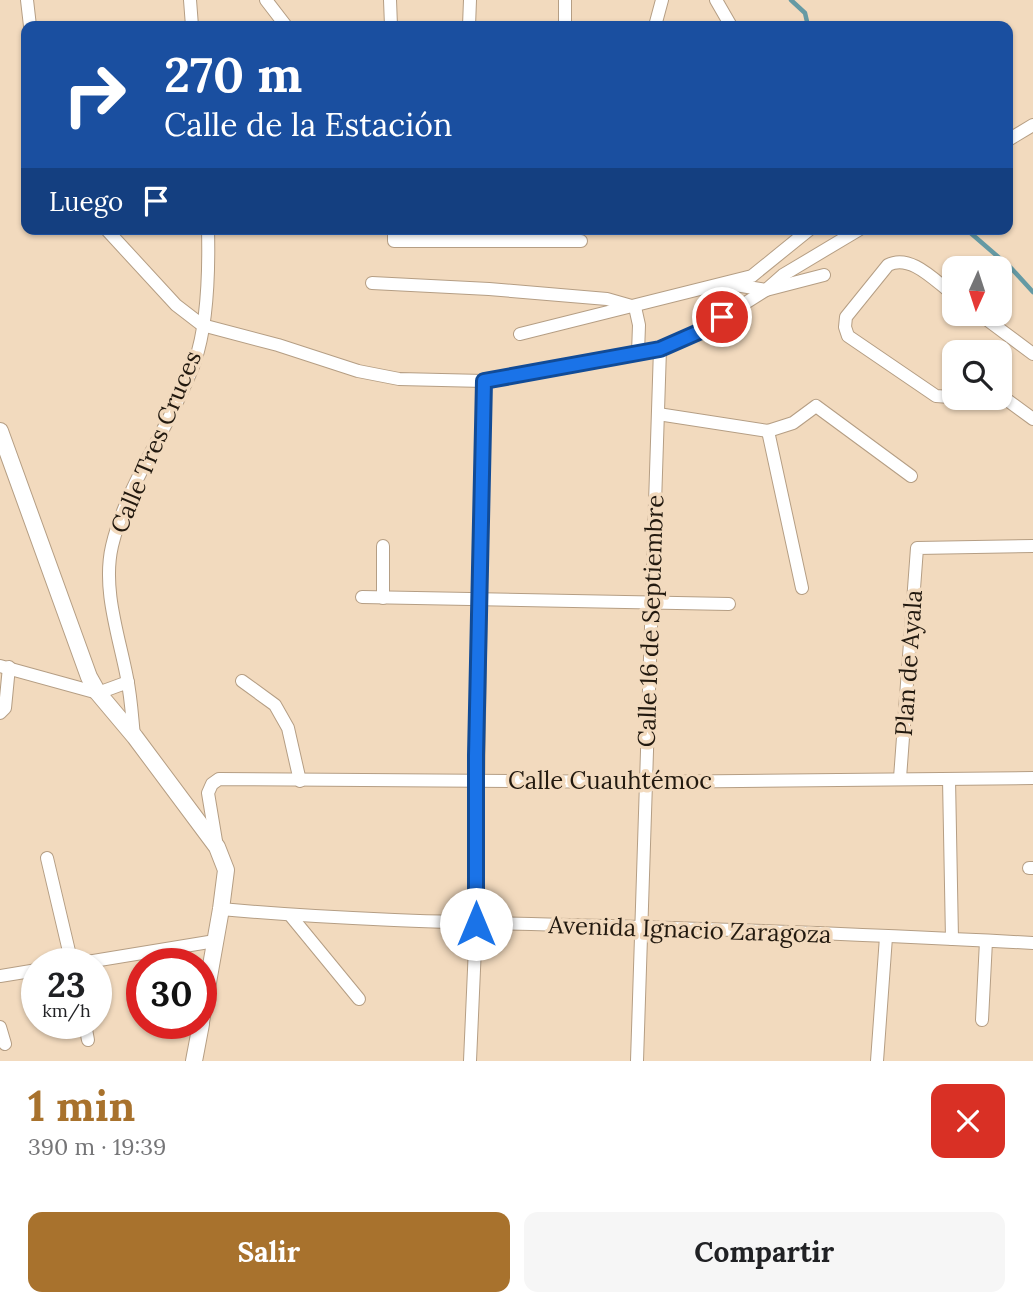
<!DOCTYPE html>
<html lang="es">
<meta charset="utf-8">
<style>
:root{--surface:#fff;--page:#f6f6f6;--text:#202124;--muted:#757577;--accent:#a8722d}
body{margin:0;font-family:Lora,serif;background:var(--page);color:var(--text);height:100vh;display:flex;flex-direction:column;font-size:26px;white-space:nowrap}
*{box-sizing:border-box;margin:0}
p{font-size:23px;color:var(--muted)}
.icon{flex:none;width:38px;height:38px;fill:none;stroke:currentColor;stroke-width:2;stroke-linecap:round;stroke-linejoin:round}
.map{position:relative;height:1061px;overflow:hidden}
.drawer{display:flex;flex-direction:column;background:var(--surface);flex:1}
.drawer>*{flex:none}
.hud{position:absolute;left:21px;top:21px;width:992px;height:214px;border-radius:14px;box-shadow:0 2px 5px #0004;background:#1a4fa0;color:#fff;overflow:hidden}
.needle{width:46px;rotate:183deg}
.tools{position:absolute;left:942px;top:256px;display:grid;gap:14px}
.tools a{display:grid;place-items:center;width:70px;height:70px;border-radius:14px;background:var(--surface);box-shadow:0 2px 5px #0004;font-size:35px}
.speed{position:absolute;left:21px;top:948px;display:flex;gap:14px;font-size:35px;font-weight:700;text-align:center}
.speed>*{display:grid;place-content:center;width:91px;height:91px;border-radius:50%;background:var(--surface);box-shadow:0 2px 5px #0004;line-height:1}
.speed small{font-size:18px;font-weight:400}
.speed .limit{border:10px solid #d22;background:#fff;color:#111}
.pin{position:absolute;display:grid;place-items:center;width:60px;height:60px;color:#fff;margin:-30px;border:4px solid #fff;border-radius:50%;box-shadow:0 2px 7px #0007}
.me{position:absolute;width:77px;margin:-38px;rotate:0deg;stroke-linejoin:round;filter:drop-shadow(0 0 5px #0008)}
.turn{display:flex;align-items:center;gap:24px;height:147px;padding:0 28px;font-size:32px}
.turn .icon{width:91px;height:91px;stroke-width:2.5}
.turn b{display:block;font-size:49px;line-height:60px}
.then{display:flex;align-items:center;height:66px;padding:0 28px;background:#0003;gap:14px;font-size:26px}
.round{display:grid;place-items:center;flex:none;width:74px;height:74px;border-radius:14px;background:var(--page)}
.headline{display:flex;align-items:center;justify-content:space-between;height:119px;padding:0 28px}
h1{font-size:42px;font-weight:700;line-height:52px;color:var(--accent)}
.primary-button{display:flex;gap:14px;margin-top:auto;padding:14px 28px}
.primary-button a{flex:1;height:80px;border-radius:14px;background:var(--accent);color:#fff;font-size:28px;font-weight:700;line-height:80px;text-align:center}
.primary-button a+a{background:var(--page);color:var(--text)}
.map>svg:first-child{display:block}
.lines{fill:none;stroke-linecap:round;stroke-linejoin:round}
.stream{stroke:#659aa4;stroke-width:4.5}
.street-casing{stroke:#b59e84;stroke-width:14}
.secondary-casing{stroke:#b59e84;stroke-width:18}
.street{stroke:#fff;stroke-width:12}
.secondary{stroke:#fff;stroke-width:16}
.route-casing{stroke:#114b97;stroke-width:18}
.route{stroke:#1a73e8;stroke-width:12}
.labels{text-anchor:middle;stroke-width:7;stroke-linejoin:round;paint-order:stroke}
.street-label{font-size:24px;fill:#22190f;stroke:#f2dabe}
</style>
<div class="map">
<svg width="1033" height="1061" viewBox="0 0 1033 1061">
<rect width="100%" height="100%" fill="#f2dabe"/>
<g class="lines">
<g class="stream">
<polyline points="791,0 805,13 808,26"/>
<polyline points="966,229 1011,268 1033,292"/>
</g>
<g class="street-casing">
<g id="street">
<polyline points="27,0 30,26"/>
<polyline points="190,0 192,26"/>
<polyline points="266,0 286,26"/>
<polyline points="390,0 391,26"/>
<polyline points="716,0 731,26"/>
<polyline points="469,26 470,0"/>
<polyline points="565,26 565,0"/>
<polyline points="655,26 662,0"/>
<polyline points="1008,140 1033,125"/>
<polyline points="106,229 176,305 202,325 278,345 358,371 399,379 484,381 660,349 701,331 766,290 783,275 860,229"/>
<polyline points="394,229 394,241 581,241"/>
<polyline points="372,283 489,289 607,299 635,307 639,325 638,353"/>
<polyline points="729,284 766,290 824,275"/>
<path d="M954,295C936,282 911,253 888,265L846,317L845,327L848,336L936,396L950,397L954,395"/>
<polyline points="978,313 1033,354"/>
<polyline points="520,334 752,276 810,229"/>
<polyline points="999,394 1033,419"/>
<polyline points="658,414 768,431 793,423 816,406 911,476"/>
<polyline points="768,431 802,588"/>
<polyline points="383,546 383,598"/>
<polyline points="362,597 729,604"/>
<polyline points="0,666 98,693 128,682"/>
<polyline points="242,681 275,705 288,728 300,781"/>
<polyline points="0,713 5,708 9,667"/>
<path d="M134,736C132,717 131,697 127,678C119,636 102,589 112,546C127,482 172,424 195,361C208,323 209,270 208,229"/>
<polyline points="900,778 917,548 1033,546"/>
<polyline points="949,779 952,939"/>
<polyline points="217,847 208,793 212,784 219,779 646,782 1033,778"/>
<polyline points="47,858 72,964"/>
<polyline points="1029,868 1033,868"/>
<path d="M221,909C361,922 501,923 640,927C771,931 902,936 1033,943"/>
<polyline points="290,915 359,999"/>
<polyline points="75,964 215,941"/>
<polyline points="0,976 37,970"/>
<polyline points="982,1020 986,941"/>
<polyline points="85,1024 88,1040"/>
<polyline points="0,1027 5,1044"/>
<polyline points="470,1061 476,924 484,381"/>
<polyline points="637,1061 660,349"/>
<polyline points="877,1061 886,937"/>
</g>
</g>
<g class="secondary-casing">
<g id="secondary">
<polyline points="0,431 89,677 98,693 135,737 217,847 226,870 221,909 201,1022"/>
<polyline points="194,1061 201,1024"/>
</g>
</g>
<use href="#street" class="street"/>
<use href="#secondary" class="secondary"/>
</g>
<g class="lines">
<g class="route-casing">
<polyline id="route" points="476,924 476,755 484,381 660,349 701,331 722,317"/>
</g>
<use href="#route" class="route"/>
</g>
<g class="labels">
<g class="street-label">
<text transform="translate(156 442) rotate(-67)" y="8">Calle Tres Cruces</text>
<text transform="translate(651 621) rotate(-88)" y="8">Calle 16 de Septiembre</text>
<text transform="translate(909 663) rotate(-86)" y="8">Plan de Ayala</text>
<text x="610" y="789">Calle Cuauhtémoc</text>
<text transform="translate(690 930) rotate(2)" y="8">Avenida Ignacio Zaragoza</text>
</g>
</g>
</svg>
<div class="tools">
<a><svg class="needle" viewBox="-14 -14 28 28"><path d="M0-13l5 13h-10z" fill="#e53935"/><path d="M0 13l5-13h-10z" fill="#757577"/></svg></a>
<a><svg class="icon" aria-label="search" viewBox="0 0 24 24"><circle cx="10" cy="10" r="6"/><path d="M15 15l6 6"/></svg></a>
</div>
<div class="speed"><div>23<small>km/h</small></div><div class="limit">30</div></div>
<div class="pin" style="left:722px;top:317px;background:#d93025"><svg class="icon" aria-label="arrive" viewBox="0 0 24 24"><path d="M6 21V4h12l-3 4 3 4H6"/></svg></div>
<svg class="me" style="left:476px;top:924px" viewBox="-20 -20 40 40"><circle r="19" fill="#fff"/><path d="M0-13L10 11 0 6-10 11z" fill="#1a73e8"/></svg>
<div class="hud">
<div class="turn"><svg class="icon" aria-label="right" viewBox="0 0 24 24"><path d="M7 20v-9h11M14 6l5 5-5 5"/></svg><div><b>270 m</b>Calle de la Estación</div></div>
<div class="then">Luego<svg class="icon" aria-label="arrive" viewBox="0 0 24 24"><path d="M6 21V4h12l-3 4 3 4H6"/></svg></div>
</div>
</div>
<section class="drawer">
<div class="headline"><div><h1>1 min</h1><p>390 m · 19:39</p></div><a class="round" style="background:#d93025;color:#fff"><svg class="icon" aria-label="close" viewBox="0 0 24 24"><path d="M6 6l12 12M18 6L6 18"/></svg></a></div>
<div class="primary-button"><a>Salir</a><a>Compartir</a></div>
</section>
